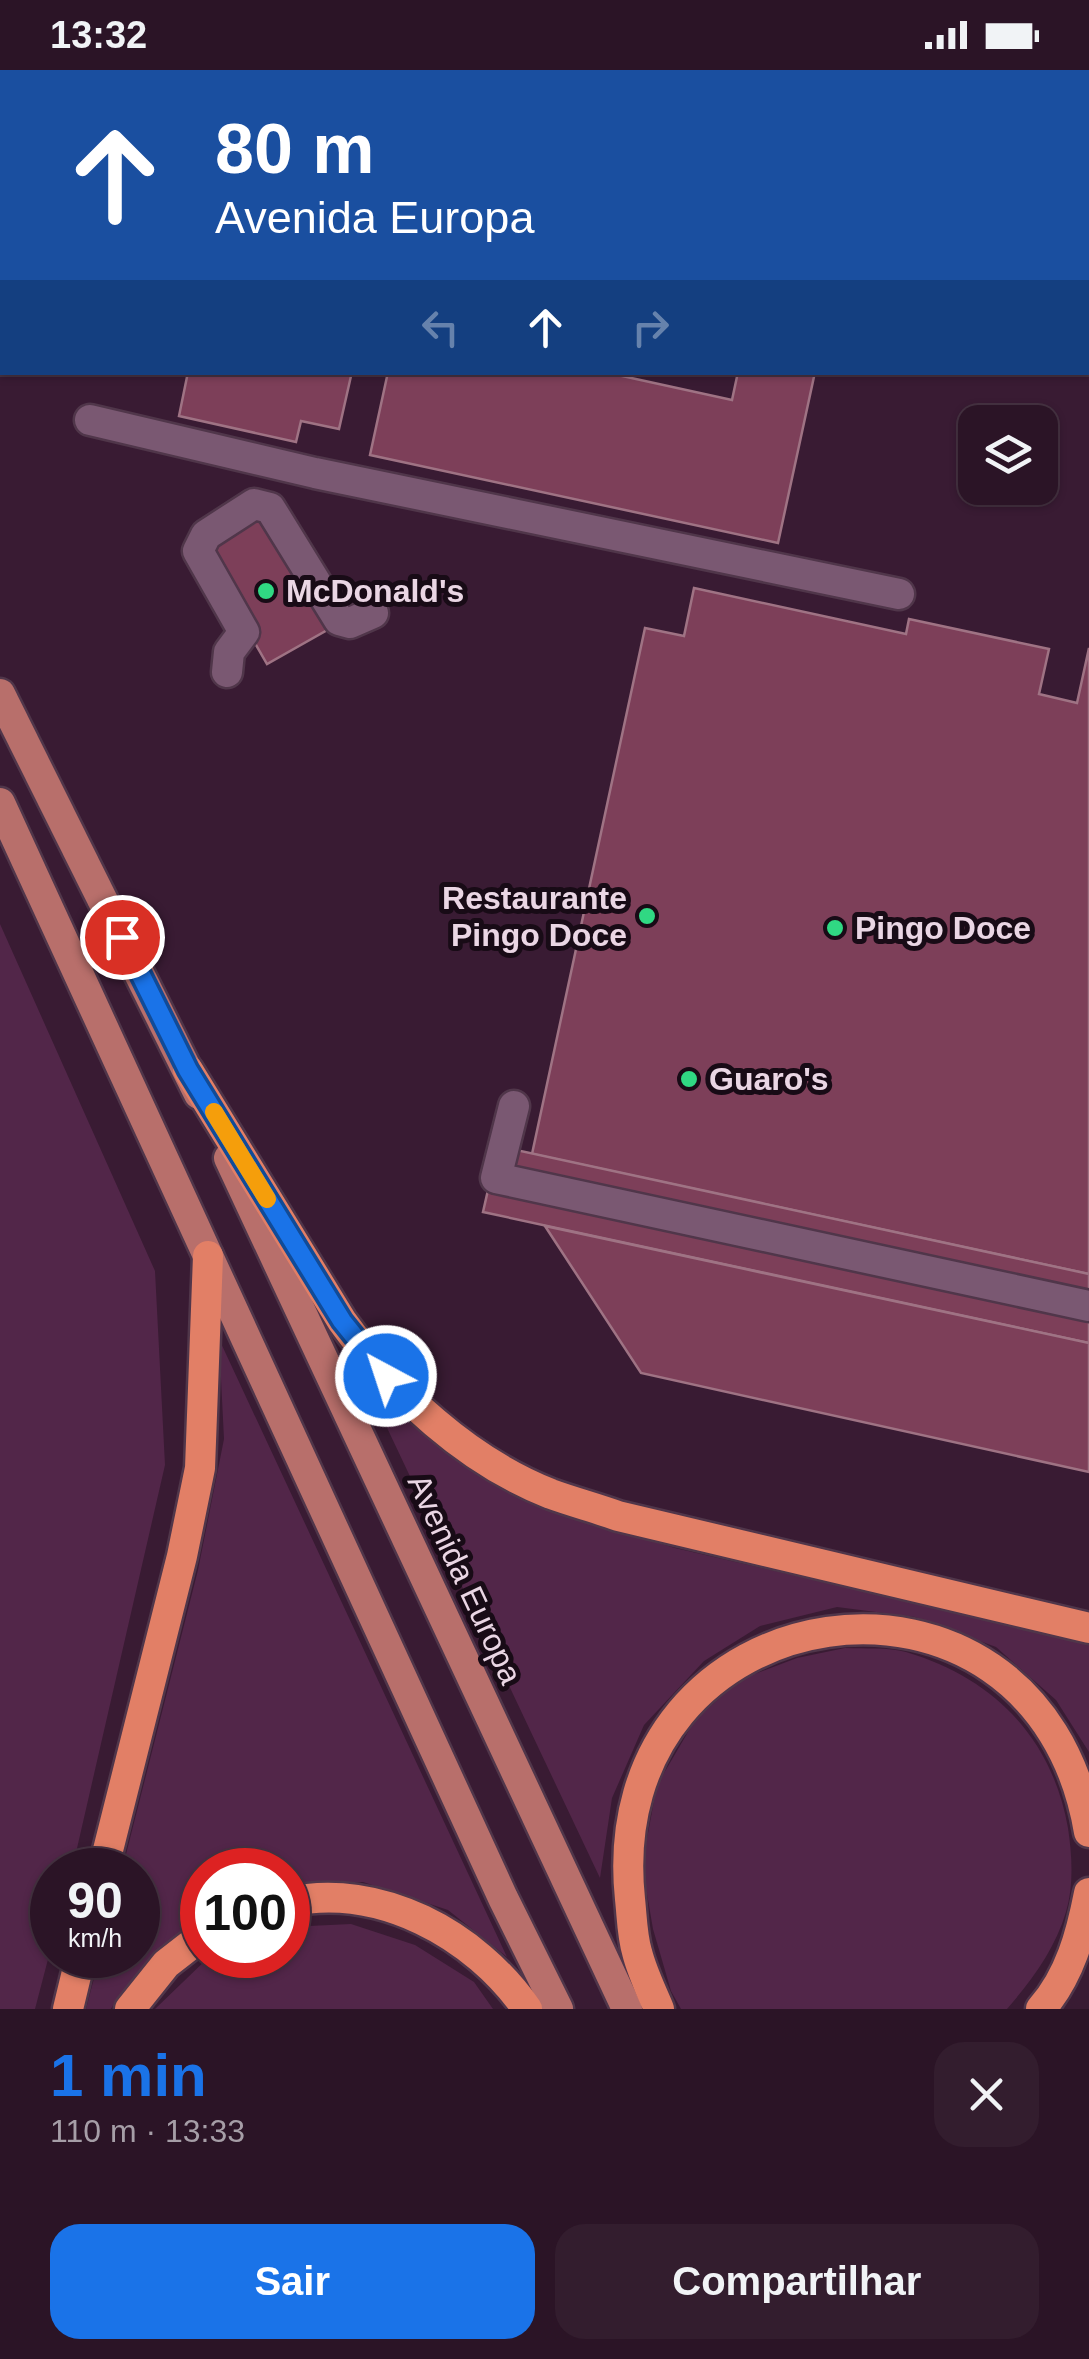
<!DOCTYPE html>
<html lang="pt">
<meta charset="utf-8">
<style>
:root{--surface:#2b1426;--page:#331d2e;--text:#f1f3f6;--muted:#a69ea7;--line:#473343;--accent:#1a73e8}
body{margin:0;font-family:Arial,sans-serif;background:var(--page);color:var(--text);height:100vh;display:flex;flex-direction:column;font-size:38px;white-space:nowrap}
*{box-sizing:border-box;margin:0}
p{font-size:32px;color:var(--muted)}
.icon{flex:none;width:55px;height:55px;fill:none;stroke:currentColor;stroke-width:2;stroke-linecap:round;stroke-linejoin:round}
.map{position:relative;height:1939px;overflow:hidden}
.sheet{display:flex;flex-direction:column;background:var(--surface);flex:1}
.sheet>*{flex:none}
.top-card{position:absolute;left:0px;top:0px;width:1090px;height:305px;box-shadow:0 2px 8px #0004,0 0 0 2px var(--line);background:#1a4fa0;color:#fff;overflow:hidden}
.tools{position:absolute;left:958px;top:335px;display:grid;gap:20px}
.tools a{display:grid;place-items:center;width:100px;height:100px;border-radius:20px;background:var(--surface);box-shadow:0 2px 8px #0004,0 0 0 2px var(--line);font-size:50px}
.speed{position:absolute;left:30px;top:1778px;display:flex;gap:20px;font-size:50px;font-weight:700;text-align:center}
.speed>*{display:grid;place-content:center;width:130px;height:130px;border-radius:50%;background:var(--surface);box-shadow:0 2px 8px #0004,0 0 0 2px var(--line);line-height:1}
.speed small{font-size:25px;font-weight:400}
.speed .limit{border:15px solid #d22;background:#fff;color:#111}
.pin{position:absolute;display:grid;place-items:center;width:85px;height:85px;color:#fff;margin:-42px;border:5px solid #fff;border-radius:50%;box-shadow:0 2px 10px #0007}
.me{position:absolute;width:110px;margin:-55px;rotate:320deg;stroke-linejoin:round;filter:drop-shadow(0 0 8px #0008)}
.turn{display:flex;align-items:center;gap:35px;height:210px;padding:0 50px;font-size:45px}
.turn .icon{width:130px;height:130px;stroke-width:2.5}
.turn b{display:block;font-size:70px;line-height:85px}
.lanes{display:flex;align-items:center;height:95px;padding:0 50px;background:#0003;justify-content:center;gap:50px;direction:ltr}
.lanes .off{opacity:.35}
.round{display:grid;place-items:center;flex:none;width:105px;height:105px;border-radius:30px;background:var(--page)}
.summary{display:flex;align-items:center;justify-content:space-between;height:170px;padding:0 50px}
h1{font-size:60px;font-weight:700;line-height:75px;color:var(--accent)}
.cta{display:flex;gap:20px;margin-top:auto;padding:20px 50px}
.cta a{flex:1;height:115px;border-radius:30px;background:var(--accent);color:#fff;font-size:40px;font-weight:700;line-height:115px;text-align:center}
.cta a+a{background:var(--page);color:var(--text)}
.status{display:flex;justify-content:space-between;align-items:center;height:70px;padding:0 50px;background:var(--surface);direction:ltr}
.status svg{height:28px;fill:currentColor}
.map>svg:first-child{display:block}
.green{fill:#522649}
.building{fill:#7d3f59;stroke:#9f7384;stroke-width:2.5}
.lines{fill:none;stroke-linecap:round;stroke-linejoin:round}
.minor-casing{stroke:#50364a;stroke-width:35}
.major-casing{stroke:#50364a;stroke-width:35}
.highway-casing{stroke:#50364a;stroke-width:35}
.minor{stroke:#7a5872;stroke-width:30}
.major{stroke:#b86f6b;stroke-width:30}
.highway{stroke:#e27f66;stroke-width:30}
.route-casing{stroke:#114b97;stroke-width:25}
.route{stroke:#1a73e8;stroke-width:18}
.slow{stroke:#f59e0b;stroke-width:18}
.poi-dot{fill:#30d883;stroke:#180b16;stroke-width:4}
.labels{text-anchor:middle;stroke-width:10;stroke-linejoin:round;paint-order:stroke}
.poi-label{font-size:32px;font-weight:bold;fill:#ead6e4;stroke:#180b16;text-anchor:start}
.street-label{font-size:32px;fill:#ead6e4;stroke:#180b16}
</style>
<div class="status"><b>13:32</b><svg viewBox="0 0 49 12"><path d="M0 12V9h3v3zM5 12V6h3v6zM10 12V3h3v9zM15 12V0h3v12zM26 1h20v11H26zM47 4h2v5h-2z"/></svg></div>
<div class="map">
<svg width="1089" height="1939" viewBox="0 0 1089 1939">
<rect width="100%" height="100%" fill="#391b33"/>
<g class="green">
<polygon points="0,0 162,0 2,2 0,127"/>
<polygon points="0,854 155,1201 165,1395 72,1800 52,1800 52,1874 35,1939 0,1939"/>
<polygon points="219,1269 507,1887 448,1840 363,1812 288,1816 288,1800 202,1800 202,1848 190,1854 117,1928 111,1939 86,1939 100,1885 138,1885 138,1800 122,1800 198,1500 224,1369"/>
<polygon points="363,1307 411,1354 480,1405 560,1443 675,1478 1089,1573 1089,1682 1056,1630 996,1577 915,1547 837,1537 760,1556 704,1591 644,1655 612,1728 600,1808"/>
<path d="M845,1578C865,1579 888,1577 906,1582C994,1608 1052,1668 1068,1758C1072,1785 1074,1815 1066,1842C1055,1879 1032,1910 1007,1939H681L671,1921L653,1859L642,1795L657,1715L695,1650L741,1609L797,1588Z"/>
<polygon points="351,1854 415,1875 474,1912 493,1939 155,1939 211,1885 288,1885 288,1857"/>
</g>
<g class="building">
<polygon points="1088,58 1089,58 1089,304 1082,302 1088,302"/>
<polygon points="188,302 334,302 351,306 339,359 301,351 296,372 179,346"/>
<polygon points="388,302 604,302 732,330 738,302 815,302 778,473 370,385"/>
<polygon points="264,447 329,559 267,594 203,483"/>
<polygon points="694,518 906,564 909,549 1049,579 1039,624 1077,633 1089,578 1089,1204 532,1084 645,558 684,566"/>
<polygon points="498,1076 1089,1204 1089,1273 483,1142"/>
<polygon points="545,1156 1089,1273 1089,1402 641,1303"/>
</g>
<g class="lines">
<g class="minor-casing">
<g id="minor">
<polyline points="90,350 315,403 899,524"/>
<polyline points="227,602 229,582 244,562 198,481 206,465 254,434 270,438 339,550 350,553 373,543"/>
<polyline points="514,1036 496,1108 1089,1236"/>
</g>
</g>
<g class="major-casing">
<g id="major">
<polyline points="0,624 199,1024"/>
<polyline points="0,733 503,1828 558,1939"/>
<polyline points="229,1088 627,1939"/>
</g>
</g>
<g class="highway-casing">
<g id="highway">
<path d="M188,1000L342,1251C395,1324 467,1391 551,1424C573,1432 596,1438 618,1446L1089,1558"/>
<polyline points="103,1800 182,1486 200,1398 208,1186"/>
<path d="M288,1832C379,1812 475,1864 527,1939"/>
<polyline points="68,1939 81,1885"/>
<polyline points="130,1939 166,1894 202,1866"/>
<path d="M659,1939C651,1920 642,1902 637,1882C632,1865 632,1847 630,1829C597,1516 1037,1452 1089,1762"/>
<path d="M1041,1939C1070,1906 1081,1864 1089,1823"/>
</g>
</g>
<use href="#minor" class="minor"/>
<use href="#major" class="major"/>
<use href="#highway" class="highway"/>
</g>
<g class="lines">
<g class="route-casing">
<polyline id="route" points="122,867 188,1000 342,1251 386,1306"/>
</g>
<use href="#route" class="route"/>
<polyline class="slow" points="214,1042 267,1129"/>
</g>
<g class="poi-dot">
<circle cx="266" cy="521" r="10"/>
<circle cx="647" cy="846" r="10"/>
<circle cx="835" cy="858" r="10"/>
<circle cx="689" cy="1009" r="10"/>
</g>
<g class="labels">
<g class="poi-label">
<text x="286" y="532">McDonald's</text>
<text x="627" y="839" text-anchor="end">Restaurante<tspan x="627" dy="37">Pingo Doce</tspan></text>
<text x="855" y="869">Pingo Doce</text>
<text x="709" y="1020">Guaro's</text>
</g>
<g class="street-label">
<text transform="translate(465 1509) rotate(65)" y="11">Avenida Europa</text>
</g>
</g>
</svg>
<div class="tools">
<a><svg class="icon" aria-label="layers" viewBox="0 0 24 24"><path d="M12 4l9 5-9 5-9-5zM3 14l9 5 9-5"/></svg></a>
</div>
<div class="speed"><div>90<small>km/h</small></div><div class="limit">100</div></div>
<div class="pin" style="left:122px;top:867px;background:#d93025"><svg class="icon" aria-label="arrive" viewBox="0 0 24 24"><path d="M6 21V4h12l-3 4 3 4H6"/></svg></div>
<svg class="me" style="left:386px;top:1306px" viewBox="-20 -20 40 40"><circle r="17" fill="#1a73e8" stroke="#fff" stroke-width="3"/><path d="M0-11L8 9 0 5-8 9z" fill="#fff"/></svg>
<div class="top-card">
<div class="turn"><svg class="icon" aria-label="ahead" viewBox="0 0 24 24"><path d="M12 20V5M6 11l6-6 6 6"/></svg><div><b>80 m</b>Avenida Europa</div></div>
<div class="lanes"><svg class="icon off" aria-label="left" viewBox="0 0 24 24"><path d="M17 20v-9H6M10 6l-5 5 5 5"/></svg><svg class="icon" aria-label="ahead" viewBox="0 0 24 24"><path d="M12 20V5M6 11l6-6 6 6"/></svg><svg class="icon off" aria-label="right" viewBox="0 0 24 24"><path d="M7 20v-9h11M14 6l5 5-5 5"/></svg></div>
</div>
</div>
<section class="sheet">
<div class="summary"><div><h1>1 min</h1><p>110 m · 13:33</p></div><a class="round"><svg class="icon" aria-label="close" viewBox="0 0 24 24"><path d="M6 6l12 12M18 6L6 18"/></svg></a></div>
<div class="cta"><a>Sair</a><a>Compartilhar</a></div>
</section>
